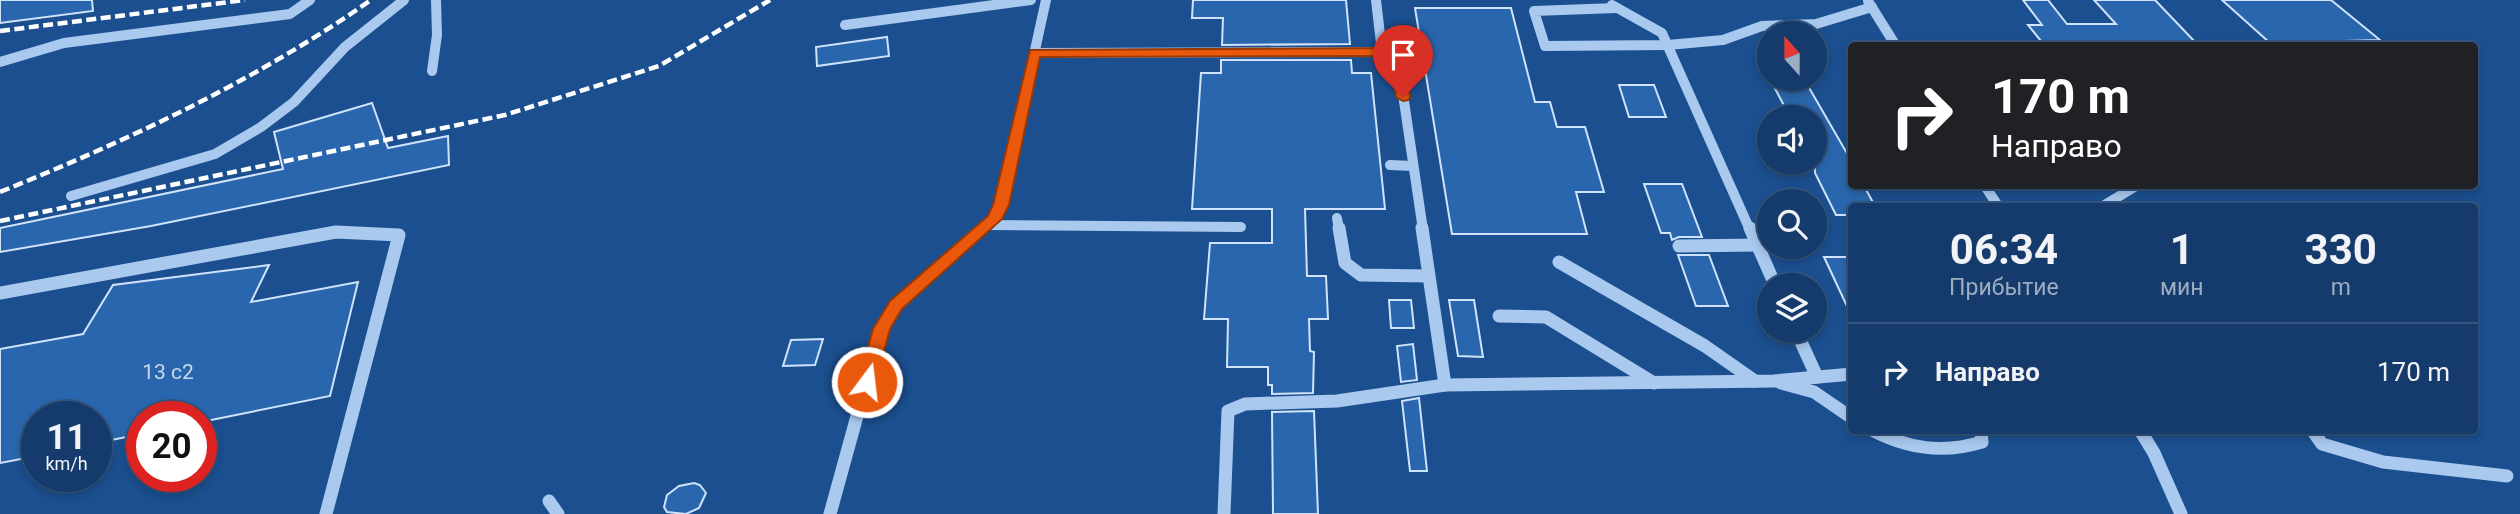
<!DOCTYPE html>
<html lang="ru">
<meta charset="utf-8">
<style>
:root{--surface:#143b6b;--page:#214673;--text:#f1f3f6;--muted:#9dadc1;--line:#33557e}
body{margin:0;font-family:Roboto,sans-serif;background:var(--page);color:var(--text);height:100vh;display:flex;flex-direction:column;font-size:26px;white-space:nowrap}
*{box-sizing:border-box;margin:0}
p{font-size:23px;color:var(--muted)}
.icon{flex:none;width:38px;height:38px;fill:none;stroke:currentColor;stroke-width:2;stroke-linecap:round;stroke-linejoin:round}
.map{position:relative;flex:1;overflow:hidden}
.sheet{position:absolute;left:1848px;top:203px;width:630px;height:231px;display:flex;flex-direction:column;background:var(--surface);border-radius:7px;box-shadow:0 4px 10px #0003,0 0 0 2px var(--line)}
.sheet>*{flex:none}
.hud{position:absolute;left:1848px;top:42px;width:630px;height:147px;border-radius:7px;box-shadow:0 4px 10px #0003,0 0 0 2px var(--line);background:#202124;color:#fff;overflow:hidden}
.needle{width:46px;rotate:339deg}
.fabs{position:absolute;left:1757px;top:21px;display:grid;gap:14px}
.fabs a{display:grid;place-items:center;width:70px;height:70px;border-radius:50%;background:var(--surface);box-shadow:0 4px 10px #0003,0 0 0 2px var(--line);font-size:35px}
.speed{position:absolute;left:21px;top:401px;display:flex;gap:14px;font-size:35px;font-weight:700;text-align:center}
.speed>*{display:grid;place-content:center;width:91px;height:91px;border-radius:50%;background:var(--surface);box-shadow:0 4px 10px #0003,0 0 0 2px var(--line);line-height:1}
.speed small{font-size:18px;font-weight:400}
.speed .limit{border:10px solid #d22;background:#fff;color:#111}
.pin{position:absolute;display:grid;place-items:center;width:60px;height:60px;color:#fff;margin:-72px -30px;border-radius:50% 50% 50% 0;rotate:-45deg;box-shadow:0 0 7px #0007}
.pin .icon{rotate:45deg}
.me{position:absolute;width:77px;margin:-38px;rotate:15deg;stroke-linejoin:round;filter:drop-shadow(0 0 5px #0008)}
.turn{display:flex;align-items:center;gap:24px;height:147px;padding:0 28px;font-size:32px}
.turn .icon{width:91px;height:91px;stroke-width:2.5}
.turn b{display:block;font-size:49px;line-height:60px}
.eta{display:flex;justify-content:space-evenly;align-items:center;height:119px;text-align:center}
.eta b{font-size:42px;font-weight:700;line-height:49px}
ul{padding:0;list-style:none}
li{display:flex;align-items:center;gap:21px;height:98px;padding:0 28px;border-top:2px solid var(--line)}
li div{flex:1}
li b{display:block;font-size:26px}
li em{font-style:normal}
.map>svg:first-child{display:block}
.building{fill:#2a66ad;stroke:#cfe3fa;stroke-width:2}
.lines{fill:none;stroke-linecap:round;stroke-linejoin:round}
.minor-far1{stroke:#a9c9ee;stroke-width:10}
.minor{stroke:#a9c9ee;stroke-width:13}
.rail{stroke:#fff;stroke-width:4.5;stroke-dasharray:10 4.5;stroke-linecap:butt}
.route{fill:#ea580c;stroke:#983908;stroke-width:2}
.labels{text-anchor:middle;stroke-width:7;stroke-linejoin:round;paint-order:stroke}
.number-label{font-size:21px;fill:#cad9ea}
</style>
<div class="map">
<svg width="2520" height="514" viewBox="0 0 2520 514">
<rect width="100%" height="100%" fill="#1b4f8f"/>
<g class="building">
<polygon points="0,0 92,0 93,11 0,23"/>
<polygon points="1193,0 1346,0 1350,44 1222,45 1223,18 1192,18"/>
<polygon points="2023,0 2048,0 2067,24 2116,24 2094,0 2155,0 2198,45 2045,46 2028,25 2042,25"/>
<polygon points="2222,0 2331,0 2380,40 2270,43"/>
<polygon points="1415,8 1511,8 1535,102 1550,102 1557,127 1585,127 1604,192 1576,192 1587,234 1452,234"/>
<polygon points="887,37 889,56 817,66 816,47"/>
<polygon points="1221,60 1351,60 1352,73 1371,73 1385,209 1305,209 1307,276 1326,276 1328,319 1309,319 1310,351 1314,352 1313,393 1272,394 1272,385 1268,385 1268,367 1227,367 1228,319 1204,319 1210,243 1272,243 1272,209 1192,209 1201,73 1221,73"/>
<polygon points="1770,79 1804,79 1852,162 1852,186 1864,186 1875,206 1852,206 1852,215 1836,215 1815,173 1815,117 1790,117"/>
<polygon points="1619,85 1654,85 1666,117 1629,117"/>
<polygon points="372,103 388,148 448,136 449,165 151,226 0,252 0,228 283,169 274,132"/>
<polygon points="1644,184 1682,184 1702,237 1679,237 1672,240 1670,233 1661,233"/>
<polygon points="1678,255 1709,255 1728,306 1696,306"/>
<polygon points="1824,257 1852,257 1852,317"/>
<polygon points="269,265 251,302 358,282 330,396 201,422 201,416 142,416 142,434 96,443 96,416 37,416 37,456 0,463 0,349 83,334 113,285"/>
<polygon points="1389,300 1411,300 1414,328 1391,328"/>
<polygon points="1449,300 1474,300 1483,357 1458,356"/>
<polygon points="823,339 815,365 783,366 791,340"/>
<polygon points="1413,344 1417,380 1401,382 1397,346"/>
<polygon points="1419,398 1427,471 1410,471 1402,401"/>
<polygon points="1314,411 1318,514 1273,514 1272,412"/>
<polygon points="694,483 700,485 706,493 699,508 686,514 667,512 664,507 667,495 679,486"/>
</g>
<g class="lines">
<g class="minor-far1">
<polyline points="1376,0 1382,52 1400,74 1423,230"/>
<polyline points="1868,1 1896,46"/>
<polyline points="1612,5 1662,33 1750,230"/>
<polyline points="1617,8 1534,11 1545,46 1668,45 1723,40 1762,26 1816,24 1872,7"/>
<polyline points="845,25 1031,0"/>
<polyline points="1034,53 1382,52"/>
<polyline points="0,62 64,43 290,14 310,0"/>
<polyline points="432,71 437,35 436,0"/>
<polyline points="1390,165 1413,166"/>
<polyline points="1985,186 1998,206"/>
<polyline points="71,196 215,154 261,127 294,102 345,47 404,0"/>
<polyline points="2103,206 2136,186"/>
<polyline points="1337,218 1339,230"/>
<polyline points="987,225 1241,227"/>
<polyline points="981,230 994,219 1001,205 1046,0"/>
</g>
<g class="minor">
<polyline points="1339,228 1345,263 1361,275 1428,276"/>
<polyline points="1422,228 1445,385"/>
<polyline points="1750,228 1775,285"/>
<polyline points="1679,246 1758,245"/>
<polyline points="1559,262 1705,346 1755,381"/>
<polyline points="0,293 336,232 399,235 326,514"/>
<polyline points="1499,316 1546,317 1654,383"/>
<polyline points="1796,331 1817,377"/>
<polyline points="1781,383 1814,392 1852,418"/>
<path d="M1872,430C1908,449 1943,454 1982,442L1981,430"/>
<polyline points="2140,430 2154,453 2181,514"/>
<polyline points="2312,430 2322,444 2383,462 2507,476"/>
<polyline points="549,501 558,514"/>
<polyline points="830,514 881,329 896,305 983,228"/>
<polyline points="1224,514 1228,411 1245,404 1337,401 1445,385 1774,381 1852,374"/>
</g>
<g class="rail">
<polyline points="0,31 245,0"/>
<path d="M0,192C131,139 255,81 371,0"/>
<polyline points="0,221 505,115 659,66 770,0"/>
</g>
</g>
<polygon class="route" points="1382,48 1387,49 1407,74 1410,97 1408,100 1403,101 1396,97 1393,74 1379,56 1040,57 1009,205 1002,219 902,309 890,329 876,382 873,387 861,387 858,382 873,329 890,301 988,216 993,205 1030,50"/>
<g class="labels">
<g class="number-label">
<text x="168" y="379">13 с2</text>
</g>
</g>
</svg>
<div class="fabs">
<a><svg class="needle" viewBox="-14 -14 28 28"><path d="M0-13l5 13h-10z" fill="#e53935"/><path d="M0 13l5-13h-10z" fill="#9dadc1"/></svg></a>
<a><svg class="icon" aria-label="sound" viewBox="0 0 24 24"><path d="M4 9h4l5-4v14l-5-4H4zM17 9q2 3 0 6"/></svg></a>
<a><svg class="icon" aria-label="search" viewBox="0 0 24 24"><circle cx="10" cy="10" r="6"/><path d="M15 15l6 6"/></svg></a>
<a><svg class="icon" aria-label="layers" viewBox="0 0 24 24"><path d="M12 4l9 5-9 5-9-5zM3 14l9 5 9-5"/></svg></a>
</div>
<div class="speed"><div>11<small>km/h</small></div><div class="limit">20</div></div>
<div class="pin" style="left:1403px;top:97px;background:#d93025"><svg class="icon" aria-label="arrive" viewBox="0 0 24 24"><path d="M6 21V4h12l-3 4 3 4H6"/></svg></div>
<svg class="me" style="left:867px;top:382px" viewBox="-20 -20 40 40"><circle r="17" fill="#ea580c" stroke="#fff" stroke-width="3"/><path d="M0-11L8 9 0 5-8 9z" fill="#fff"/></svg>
<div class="hud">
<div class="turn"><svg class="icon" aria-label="right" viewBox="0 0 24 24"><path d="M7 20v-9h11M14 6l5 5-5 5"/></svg><div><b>170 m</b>Направо</div></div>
</div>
<section class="sheet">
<div class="eta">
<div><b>06:34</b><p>Прибытие</p></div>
<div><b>1</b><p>мин</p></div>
<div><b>330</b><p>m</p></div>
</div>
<ul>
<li><svg class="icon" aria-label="right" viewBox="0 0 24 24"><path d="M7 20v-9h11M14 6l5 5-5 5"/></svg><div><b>Направо</b></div><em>170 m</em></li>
</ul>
</section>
</div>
